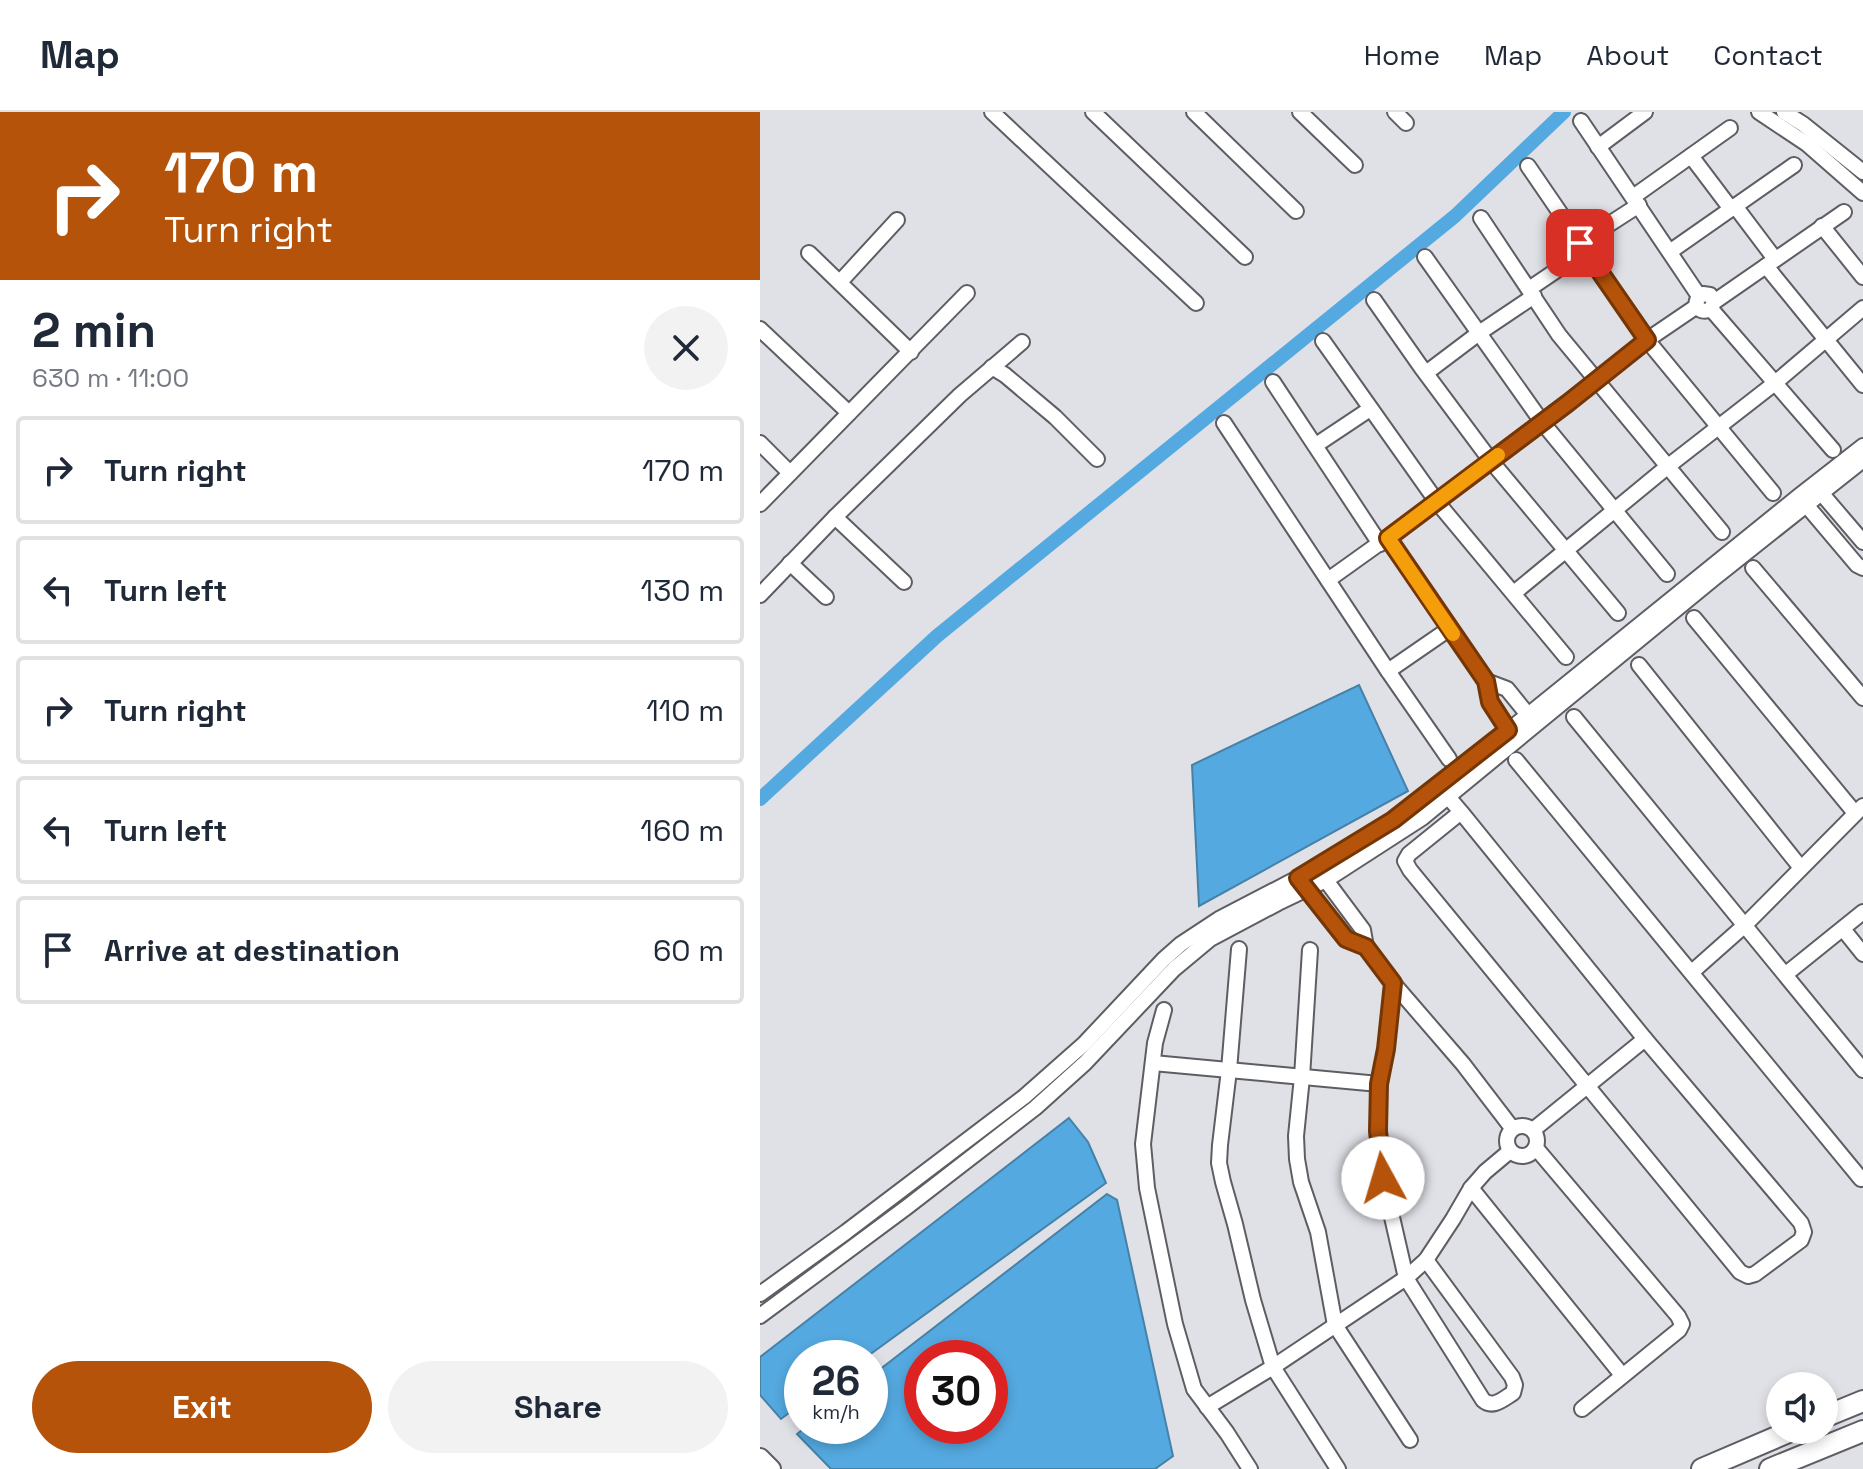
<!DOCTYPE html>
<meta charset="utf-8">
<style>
:root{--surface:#fff;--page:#f2f2f3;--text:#1f2937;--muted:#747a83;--line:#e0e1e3;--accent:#b45309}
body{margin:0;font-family:"Space Grotesk",sans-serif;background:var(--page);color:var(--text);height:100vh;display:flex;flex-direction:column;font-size:30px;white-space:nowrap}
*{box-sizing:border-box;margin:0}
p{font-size:26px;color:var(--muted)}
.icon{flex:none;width:44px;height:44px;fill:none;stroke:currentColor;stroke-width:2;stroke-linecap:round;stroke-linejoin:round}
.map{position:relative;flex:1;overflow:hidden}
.side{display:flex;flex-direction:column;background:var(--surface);width:760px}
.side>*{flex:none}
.hud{background:#b45309;color:#fff;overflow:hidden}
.buttons{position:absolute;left:1006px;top:1260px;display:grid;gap:16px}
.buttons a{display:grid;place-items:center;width:72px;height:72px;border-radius:50%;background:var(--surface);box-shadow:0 4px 12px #0003;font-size:40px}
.speed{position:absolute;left:24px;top:1228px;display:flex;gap:16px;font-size:40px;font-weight:700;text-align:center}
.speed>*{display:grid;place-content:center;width:104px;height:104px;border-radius:50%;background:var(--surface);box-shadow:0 4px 12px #0003;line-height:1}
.speed small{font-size:20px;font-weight:400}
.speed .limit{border:12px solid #d22;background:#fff;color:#111}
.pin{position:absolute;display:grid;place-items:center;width:68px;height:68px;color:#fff;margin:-34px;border-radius:16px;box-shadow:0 4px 12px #0006}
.me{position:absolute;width:88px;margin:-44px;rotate:354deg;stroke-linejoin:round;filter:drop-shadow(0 0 6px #0008)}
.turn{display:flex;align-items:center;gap:28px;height:168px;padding:0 32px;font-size:36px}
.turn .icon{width:104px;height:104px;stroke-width:2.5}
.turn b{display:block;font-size:56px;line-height:68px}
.round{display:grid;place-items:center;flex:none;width:84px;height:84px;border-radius:42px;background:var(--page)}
.headline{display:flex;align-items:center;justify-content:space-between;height:136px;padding:0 32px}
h1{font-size:48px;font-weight:600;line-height:60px}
.action{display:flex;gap:16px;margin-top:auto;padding:16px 32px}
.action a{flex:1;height:92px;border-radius:48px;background:var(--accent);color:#fff;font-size:32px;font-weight:600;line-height:92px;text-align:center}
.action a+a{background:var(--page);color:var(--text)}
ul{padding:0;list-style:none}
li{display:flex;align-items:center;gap:24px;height:108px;margin:0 16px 12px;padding:0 16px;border:4px solid var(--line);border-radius:8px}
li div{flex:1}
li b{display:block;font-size:30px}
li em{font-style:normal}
header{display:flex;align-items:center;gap:48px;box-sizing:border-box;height:112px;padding:0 40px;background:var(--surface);border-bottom:2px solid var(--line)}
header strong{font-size:38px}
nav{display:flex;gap:44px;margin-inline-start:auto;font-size:28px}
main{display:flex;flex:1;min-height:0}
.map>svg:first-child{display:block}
.water{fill:#54a9e0;stroke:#4681a8;stroke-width:2;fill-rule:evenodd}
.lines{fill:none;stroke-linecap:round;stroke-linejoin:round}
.canal{stroke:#54a9e0;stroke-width:14}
.minor-casing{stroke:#5d5e64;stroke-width:18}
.major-casing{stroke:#5d5e64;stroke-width:22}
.highway-casing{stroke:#5d5e64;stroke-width:24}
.minor{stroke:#fff;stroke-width:14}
.major{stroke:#fff;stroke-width:18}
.highway{stroke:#fff;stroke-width:20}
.route-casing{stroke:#753606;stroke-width:20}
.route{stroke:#b45309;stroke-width:14}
.slow{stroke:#f59e0b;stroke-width:14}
</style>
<header>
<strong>Map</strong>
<nav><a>Home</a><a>Map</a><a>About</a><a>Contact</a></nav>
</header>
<main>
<section class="side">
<div class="hud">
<div class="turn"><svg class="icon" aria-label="right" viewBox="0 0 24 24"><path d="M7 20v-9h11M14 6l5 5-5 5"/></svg><div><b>170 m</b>Turn right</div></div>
</div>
<div class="headline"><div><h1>2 min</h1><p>630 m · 11:00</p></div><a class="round"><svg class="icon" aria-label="close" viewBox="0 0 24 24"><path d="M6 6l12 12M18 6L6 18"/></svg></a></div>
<ul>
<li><svg class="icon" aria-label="right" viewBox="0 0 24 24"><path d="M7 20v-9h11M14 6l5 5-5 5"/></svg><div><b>Turn right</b></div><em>170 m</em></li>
<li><svg class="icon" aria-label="left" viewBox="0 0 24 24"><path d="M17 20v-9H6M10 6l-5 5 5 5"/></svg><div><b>Turn left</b></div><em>130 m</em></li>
<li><svg class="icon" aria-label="right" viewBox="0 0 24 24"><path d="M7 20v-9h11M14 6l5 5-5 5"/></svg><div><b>Turn right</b></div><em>110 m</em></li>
<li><svg class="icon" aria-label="left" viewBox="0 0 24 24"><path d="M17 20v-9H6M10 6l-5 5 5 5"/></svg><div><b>Turn left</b></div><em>160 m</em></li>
<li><svg class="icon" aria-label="arrive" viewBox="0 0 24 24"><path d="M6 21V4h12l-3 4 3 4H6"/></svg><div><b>Arrive at destination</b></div><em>60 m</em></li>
</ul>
<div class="action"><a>Exit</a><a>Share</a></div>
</section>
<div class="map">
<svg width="1103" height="1357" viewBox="0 0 1103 1357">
<rect width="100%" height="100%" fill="#e0e1e7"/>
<g class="water">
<polygon points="599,573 648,679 439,794 432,653"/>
<polygon points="309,1006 328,1030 346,1071 105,1246 42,1246 42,1291 21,1307 0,1283 0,1245"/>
<path d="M347,1082L357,1088L413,1344L395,1357H71L37,1322L47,1314H110V1265ZM230,1246V1314H162V1246Z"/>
</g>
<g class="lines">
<polyline class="canal" points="0,687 177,524 695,104 804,0"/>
<g class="minor-casing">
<g id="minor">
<polyline points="232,0 436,191"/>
<polyline points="333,0 485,145"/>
<polyline points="434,0 536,99"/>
<polyline points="540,0 595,53"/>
<polyline points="635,0 646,11"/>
<polyline points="999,0 1047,32 1103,81"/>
<polyline points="1024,0 1043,12 1103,60"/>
<polyline points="821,9 939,184"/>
<polyline points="838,35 885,0"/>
<polyline points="931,44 971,97"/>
<polyline points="768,54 887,228 1013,381"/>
<polyline points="873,85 970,16"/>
<polyline points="975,94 1015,147"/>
<polyline points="721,106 799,223 962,420"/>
<polyline points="1062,114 1103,165"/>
<polyline points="820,131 879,93"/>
<polyline points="911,139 1034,53"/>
<polyline points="49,141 151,240"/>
<polyline points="665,145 782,310 907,462"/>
<polyline points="1006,154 1103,273"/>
<polyline points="80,170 137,108"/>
<polyline points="769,177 825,139"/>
<polyline points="614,188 661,255 731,349 858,501"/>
<path d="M954,190L950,183L943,182C930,189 939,204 951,197L954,190L1084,100"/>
<polyline points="951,197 1073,338"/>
<polyline points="0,217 89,301"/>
<polyline points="563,229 677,390 806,545"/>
<polyline points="232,255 245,263 295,305 337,347"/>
<polyline points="666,261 719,221 774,184"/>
<polyline points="513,270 620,432"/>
<polyline points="464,311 628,559 689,647"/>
<polyline points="0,331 30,361"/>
<polyline points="556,333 610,297"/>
<polyline points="1057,376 1103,430"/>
<polyline points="1042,388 1097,453 1103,456"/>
<polyline points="0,392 207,181"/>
<polyline points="75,405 144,470"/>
<polyline points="628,426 726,569 730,590 752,625"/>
<polyline points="30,451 66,485"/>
<polyline points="993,456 1103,586"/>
<polyline points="568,468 652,408 836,269 887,228 937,194"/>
<polyline points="754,481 907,355 1015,271 1103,196"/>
<polyline points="0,483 75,405 200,283 262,230"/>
<polyline points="934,506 1095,701"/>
<polyline points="879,553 1041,756"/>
<polyline points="628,559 689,517"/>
<polyline points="726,569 747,577 773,609"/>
<polyline points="814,605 1103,958"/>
<polyline points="756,648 1101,1067"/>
<polyline points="684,680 701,700 885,927 1041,1111 1044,1120 1041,1128 995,1162 988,1164 980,1160 650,758 645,749 649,742 701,700"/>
<polyline points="562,763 603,818 606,835 633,871 703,952 752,1016"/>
<polyline points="542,772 586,827 606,835"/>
<polyline points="1083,817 1103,842"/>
<polyline points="479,837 469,958 460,1033 459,1051 463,1070 475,1112 493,1188 513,1255 578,1357"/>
<polyline points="550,838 542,965 536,1024 537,1047 541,1070 558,1120 575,1213 650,1328"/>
<polyline points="932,860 985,813 1103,694"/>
<polyline points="1026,862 1103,800"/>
<path d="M633,871L626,937L619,972L618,1019L623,1066L646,1166L723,1288C733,1297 743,1287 753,1281L755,1273L752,1265L666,1148"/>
<polyline points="404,898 395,931 383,1032 387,1076 415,1212 434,1277 467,1321 490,1357"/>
<polyline points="393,951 619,972"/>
<circle cx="762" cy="1029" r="15"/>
<polyline points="773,1018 885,927"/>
<polyline points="776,1036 918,1204 922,1212 919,1218 822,1297"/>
<polyline points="711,1076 862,1263"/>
<polyline points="0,1182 86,1120 264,985 324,932 404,847 421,832 459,807 538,766 633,708 768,603 1039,384 1103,334"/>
<polyline points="0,1204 147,1095 275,996 325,951 414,857 450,827 518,791 566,768 662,706 953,467 1103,348"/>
<polyline points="447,1295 513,1255 646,1166 666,1148 693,1107 711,1076 725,1060 750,1039"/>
</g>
</g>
<g class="major-casing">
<polyline id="major" points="0,1346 11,1357"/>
</g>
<g class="highway-casing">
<g id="highway">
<polyline points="1064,1305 1103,1289"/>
<polyline points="942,1357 1033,1318"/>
<polyline points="1010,1357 1103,1319"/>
</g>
</g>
<use href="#minor" class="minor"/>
<use href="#major" class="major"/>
<use href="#highway" class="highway"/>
</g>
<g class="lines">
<g class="route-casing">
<polyline id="route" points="623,1066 618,1019 619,972 626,937 633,871 606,835 586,827 538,766 633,708 748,618 730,590 726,569 628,426 808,291 887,228 820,131"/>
</g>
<use href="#route" class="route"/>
<polyline class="slow" points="693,522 628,426 738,343"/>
</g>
</svg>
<div class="buttons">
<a><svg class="icon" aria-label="sound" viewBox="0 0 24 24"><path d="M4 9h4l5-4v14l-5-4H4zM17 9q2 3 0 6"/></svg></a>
</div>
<div class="speed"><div>26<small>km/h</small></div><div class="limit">30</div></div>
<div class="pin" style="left:820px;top:131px;background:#d93025"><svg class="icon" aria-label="arrive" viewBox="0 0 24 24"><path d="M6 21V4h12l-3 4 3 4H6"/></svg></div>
<svg class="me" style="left:623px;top:1066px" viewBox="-20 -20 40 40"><circle r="19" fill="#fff"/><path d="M0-13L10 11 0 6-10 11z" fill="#b45309"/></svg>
</div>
</main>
